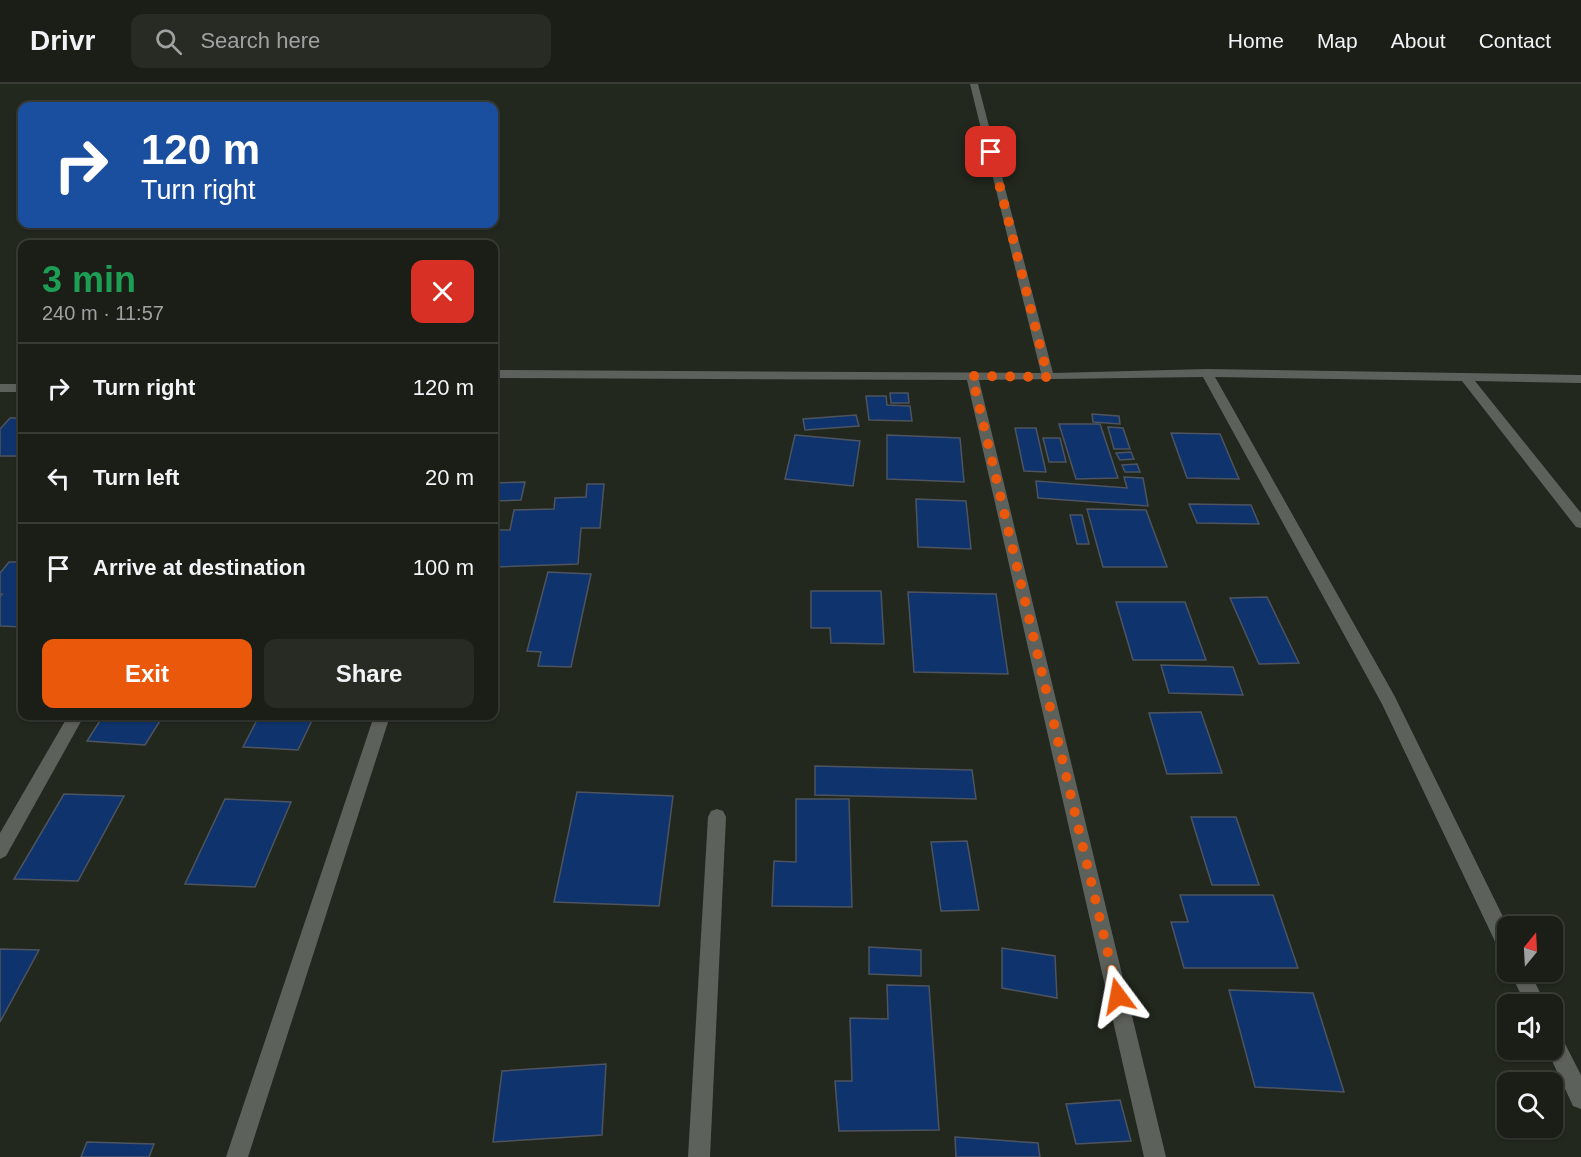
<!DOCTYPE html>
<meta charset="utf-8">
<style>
:root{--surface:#1a1e16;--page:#272b23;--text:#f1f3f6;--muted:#9fa2a1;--line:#383c35;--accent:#ea580c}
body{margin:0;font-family:Helvetica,sans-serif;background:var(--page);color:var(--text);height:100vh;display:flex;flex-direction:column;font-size:22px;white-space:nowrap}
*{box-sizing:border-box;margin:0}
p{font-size:20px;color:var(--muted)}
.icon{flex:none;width:33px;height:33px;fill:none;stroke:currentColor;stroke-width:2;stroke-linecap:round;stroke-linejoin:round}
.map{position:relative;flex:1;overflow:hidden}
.side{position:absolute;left:18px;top:156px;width:480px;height:480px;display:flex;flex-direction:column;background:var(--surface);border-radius:12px;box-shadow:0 2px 4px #0004,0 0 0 2px var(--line)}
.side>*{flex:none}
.banner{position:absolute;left:18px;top:18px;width:480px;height:126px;border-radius:12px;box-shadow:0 2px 4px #0004,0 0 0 2px var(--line);background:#1a4fa0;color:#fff;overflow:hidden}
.needle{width:39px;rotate:18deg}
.controls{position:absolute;left:1497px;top:832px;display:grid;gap:12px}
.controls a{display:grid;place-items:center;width:66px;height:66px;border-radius:12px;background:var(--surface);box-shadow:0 2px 4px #0004,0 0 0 2px var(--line);font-size:30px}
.pin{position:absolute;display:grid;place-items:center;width:51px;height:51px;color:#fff;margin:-26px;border-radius:12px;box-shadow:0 3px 9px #0006}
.me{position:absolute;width:66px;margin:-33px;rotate:347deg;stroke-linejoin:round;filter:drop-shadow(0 0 4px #0008)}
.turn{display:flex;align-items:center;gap:21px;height:126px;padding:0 24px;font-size:27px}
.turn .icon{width:78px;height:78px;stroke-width:2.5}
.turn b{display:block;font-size:42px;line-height:51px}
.round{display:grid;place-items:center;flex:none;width:63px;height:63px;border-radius:12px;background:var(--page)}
.head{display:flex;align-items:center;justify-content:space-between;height:102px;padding:0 24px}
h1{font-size:36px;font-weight:600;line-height:45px;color:#1e9e55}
.cta{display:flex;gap:12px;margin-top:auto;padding:12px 24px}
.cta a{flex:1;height:69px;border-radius:12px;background:var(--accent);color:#fff;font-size:24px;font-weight:600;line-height:69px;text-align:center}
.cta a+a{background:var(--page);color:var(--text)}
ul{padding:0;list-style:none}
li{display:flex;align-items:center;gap:18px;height:90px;padding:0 24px;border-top:2px solid var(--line)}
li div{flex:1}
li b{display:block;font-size:22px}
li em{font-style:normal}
header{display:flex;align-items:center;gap:36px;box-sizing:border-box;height:84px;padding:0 30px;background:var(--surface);border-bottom:2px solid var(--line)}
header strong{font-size:28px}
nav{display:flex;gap:33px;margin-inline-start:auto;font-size:21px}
.search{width:420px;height:54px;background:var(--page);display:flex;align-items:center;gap:15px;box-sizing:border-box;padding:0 21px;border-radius:12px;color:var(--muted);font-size:22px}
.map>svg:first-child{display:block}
.building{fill:#0f336d;stroke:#4d545f;stroke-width:1.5}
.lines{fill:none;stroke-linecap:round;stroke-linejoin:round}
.minor{fill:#5d615b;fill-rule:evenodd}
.route{stroke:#ea580c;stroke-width:10;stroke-dasharray:0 18}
</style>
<header>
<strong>Drivr</strong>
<div class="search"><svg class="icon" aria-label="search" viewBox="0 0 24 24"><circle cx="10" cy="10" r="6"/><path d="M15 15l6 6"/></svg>Search here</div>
<nav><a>Home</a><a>Map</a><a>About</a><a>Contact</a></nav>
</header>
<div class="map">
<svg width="1581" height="1073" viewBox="0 0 1581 1073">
<rect width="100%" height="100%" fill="#22281e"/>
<g class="building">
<polygon points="890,309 908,309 909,319 891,319"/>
<polygon points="866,312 886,312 887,321 910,322 912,337 869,336"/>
<polygon points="1092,330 1119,332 1120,340 1093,338"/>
<polygon points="856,331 859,342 805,346 803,335"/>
<polygon points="10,334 22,334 22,366 18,372 0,372 0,345"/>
<polygon points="1059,340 1100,340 1118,394 1076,395"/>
<polygon points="1108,343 1123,344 1130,365 1114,365"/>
<polygon points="1015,344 1036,344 1046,388 1024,387"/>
<polygon points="1171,349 1220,350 1239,395 1187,394"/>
<polygon points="795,351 860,357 853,402 785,395"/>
<polygon points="887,351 960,354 964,398 887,395"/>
<polygon points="1043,354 1060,354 1066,378 1049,378"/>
<polygon points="1131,368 1134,375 1120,376 1116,369"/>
<polygon points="1137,380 1140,388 1125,388 1122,381"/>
<polygon points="1124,393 1143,394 1148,422 1038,414 1036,397 1127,404"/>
<polygon points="525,398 521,416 494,417 494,399"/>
<polygon points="587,400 604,400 600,444 581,444 578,480 494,483 494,469 498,446 510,446 514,426 554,425 555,414 586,413"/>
<polygon points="916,415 966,417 971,465 918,463"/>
<polygon points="1189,420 1251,421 1259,440 1197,439"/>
<polygon points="1087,425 1146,426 1167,483 1103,483"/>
<polygon points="1070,431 1082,431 1089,460 1077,460"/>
<polygon points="9,478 22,478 22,543 0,542 0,513 2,510 0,510 0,489"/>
<polygon points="548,488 591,490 571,583 538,582 541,568 527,567"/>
<polygon points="811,507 881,507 884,560 831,559 830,544 811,544"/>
<polygon points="908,508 996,510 1008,590 914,588"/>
<polygon points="1267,513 1299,579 1259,580 1230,514"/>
<polygon points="1116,518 1185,518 1206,576 1133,576"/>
<polygon points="1161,581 1233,583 1243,611 1169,609"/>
<polygon points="1201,628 1222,689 1167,690 1149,629"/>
<polygon points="103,632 163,632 145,661 87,657"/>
<polygon points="259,632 314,632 298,666 243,663"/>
<polygon points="815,682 972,686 976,715 815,711"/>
<polygon points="577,708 673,712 659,822 554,818"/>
<polygon points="64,710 124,712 78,797 14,795"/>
<polygon points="225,715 291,718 255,803 185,800"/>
<polygon points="796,715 849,715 852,823 772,822 774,777 796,778"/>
<polygon points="1191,733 1236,733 1259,801 1212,801"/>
<polygon points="967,757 979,826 941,827 931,758"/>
<polygon points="1180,811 1273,811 1298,884 1184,884 1171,838 1188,838"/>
<polygon points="869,863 921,866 921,892 869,890"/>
<polygon points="1002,864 1055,872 1057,914 1002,904"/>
<polygon points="0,865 39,866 0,938"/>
<polygon points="887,901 929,902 939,1046 839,1047 835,997 852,997 850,934 888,935"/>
<polygon points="1229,906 1313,909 1344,1008 1255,1003"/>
<polygon points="606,980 602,1051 493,1058 502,987"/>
<polygon points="1120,1016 1131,1057 1076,1060 1066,1020"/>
<polygon points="955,1053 1038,1059 1040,1073 956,1073"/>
<polygon points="87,1058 154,1060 149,1073 81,1073"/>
</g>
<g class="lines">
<g class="minor">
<polygon points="970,0 978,0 1053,289 1207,285 1581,291 1581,299 1475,297 1581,429 1581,444 1576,443 1462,297 1215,293 1394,611 1508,843 1508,872 1501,870 1382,620 1203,293 979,296 1166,1073 1144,1073 967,296 494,294 494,286 1041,289"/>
<rect x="0" y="300" width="22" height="8"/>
<polygon points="68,632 84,632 6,772 0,775 0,749"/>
<polygon points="374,632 390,632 248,1073 226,1073"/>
<polygon points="717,725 723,727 726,733 710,1073 688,1073 708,733 711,727"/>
<polygon points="1510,888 1530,888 1546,921 1526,921"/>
<polygon points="1552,945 1559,948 1581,991 1581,1025 1573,1022 1547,966 1552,966"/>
</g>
</g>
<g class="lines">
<polyline class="route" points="991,68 1048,293 972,292 1118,912"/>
</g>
</svg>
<div class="controls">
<a><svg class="needle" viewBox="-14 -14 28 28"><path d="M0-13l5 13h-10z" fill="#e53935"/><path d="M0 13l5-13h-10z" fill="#9fa2a1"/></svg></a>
<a><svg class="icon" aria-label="sound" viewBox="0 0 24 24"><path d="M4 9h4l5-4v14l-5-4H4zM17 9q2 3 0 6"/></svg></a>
<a><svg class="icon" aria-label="search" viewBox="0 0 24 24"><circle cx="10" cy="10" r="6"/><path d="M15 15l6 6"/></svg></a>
</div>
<div class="pin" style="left:991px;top:68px;background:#d93025"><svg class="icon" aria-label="arrive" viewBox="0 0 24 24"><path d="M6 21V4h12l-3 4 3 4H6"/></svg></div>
<svg class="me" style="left:1118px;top:912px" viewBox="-20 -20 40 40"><path d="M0-17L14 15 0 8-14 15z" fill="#ea580c" stroke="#fff" stroke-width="4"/></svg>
<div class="banner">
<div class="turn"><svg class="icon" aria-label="right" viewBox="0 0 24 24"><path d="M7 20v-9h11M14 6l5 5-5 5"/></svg><div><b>120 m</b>Turn right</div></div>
</div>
<section class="side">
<div class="head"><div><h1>3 min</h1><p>240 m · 11:57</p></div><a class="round" style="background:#d93025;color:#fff"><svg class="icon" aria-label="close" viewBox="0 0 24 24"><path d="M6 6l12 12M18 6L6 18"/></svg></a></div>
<ul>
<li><svg class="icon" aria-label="right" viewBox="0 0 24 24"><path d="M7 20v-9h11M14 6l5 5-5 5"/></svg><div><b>Turn right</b></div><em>120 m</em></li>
<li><svg class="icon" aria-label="left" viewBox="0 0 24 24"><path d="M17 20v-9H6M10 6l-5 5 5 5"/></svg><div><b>Turn left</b></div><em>20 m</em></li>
<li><svg class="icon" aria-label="arrive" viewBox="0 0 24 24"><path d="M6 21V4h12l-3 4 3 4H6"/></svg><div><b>Arrive at destination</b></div><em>100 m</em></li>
</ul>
<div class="cta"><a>Exit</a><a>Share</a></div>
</section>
</div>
